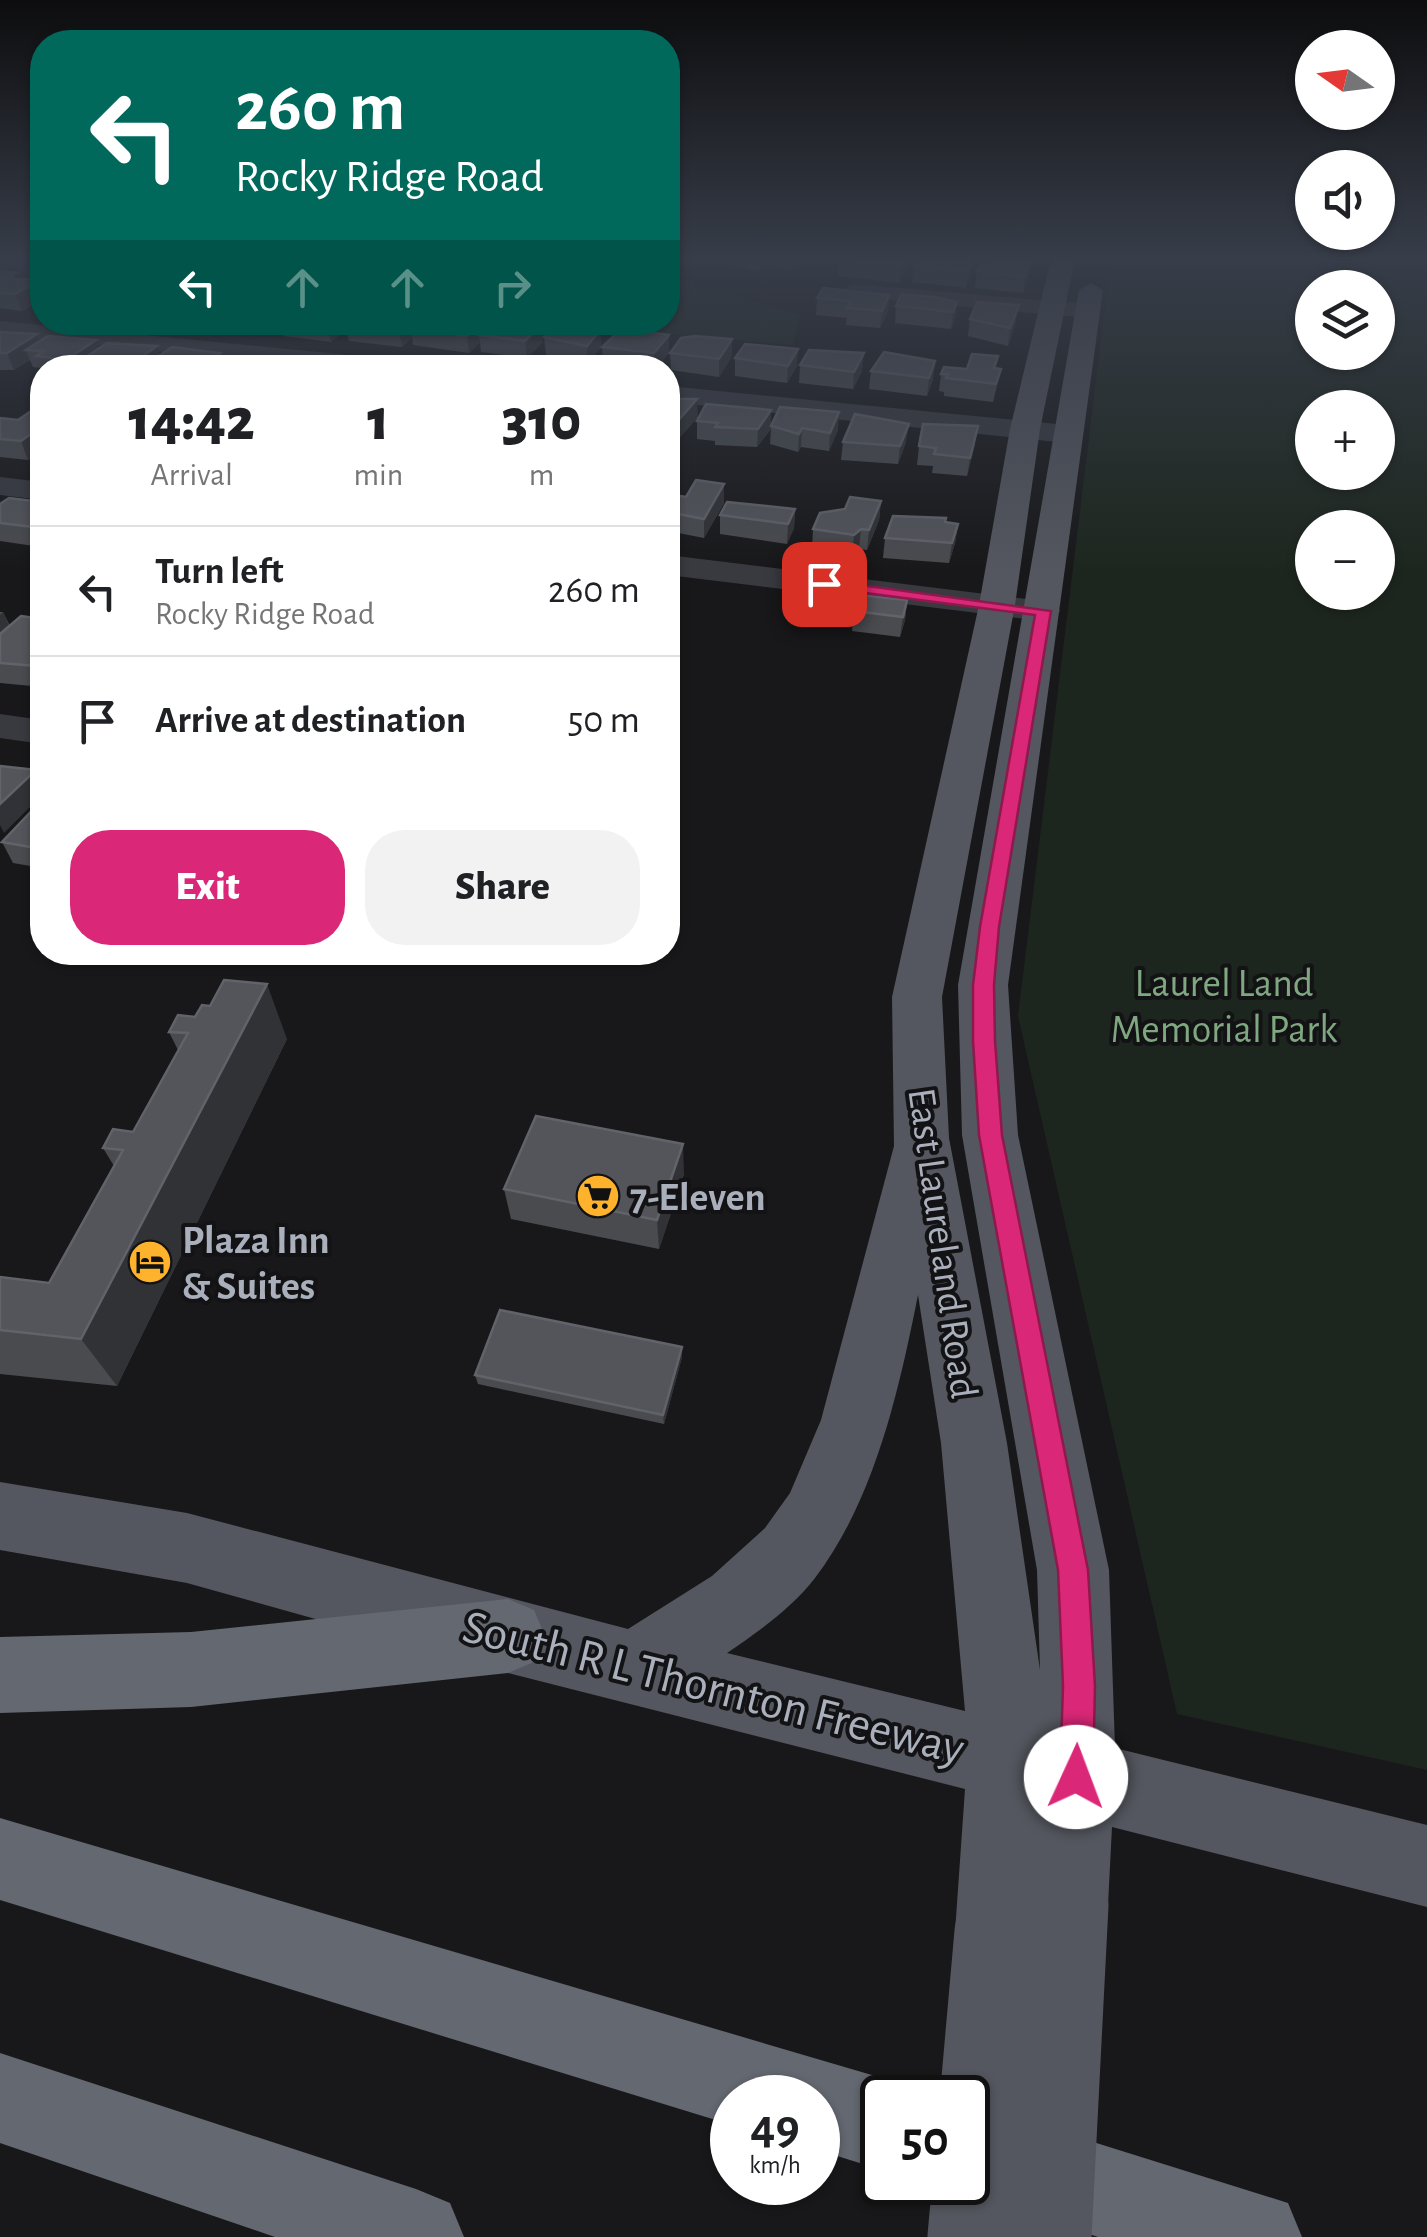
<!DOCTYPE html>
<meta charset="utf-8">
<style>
:root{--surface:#fff;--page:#f2f2f2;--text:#202124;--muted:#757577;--line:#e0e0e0;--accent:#db2777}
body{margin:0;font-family:"Alegreya Sans",sans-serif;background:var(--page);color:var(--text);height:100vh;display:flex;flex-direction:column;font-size:38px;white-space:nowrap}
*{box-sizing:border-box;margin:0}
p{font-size:32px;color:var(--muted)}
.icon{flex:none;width:55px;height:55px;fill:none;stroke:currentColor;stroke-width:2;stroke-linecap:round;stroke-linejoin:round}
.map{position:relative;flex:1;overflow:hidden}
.drawer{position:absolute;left:30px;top:355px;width:650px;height:610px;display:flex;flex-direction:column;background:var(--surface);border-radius:40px;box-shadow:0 2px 8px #0004}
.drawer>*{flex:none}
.hud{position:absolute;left:30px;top:30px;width:650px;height:305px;border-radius:40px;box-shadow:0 2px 8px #0004;background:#00695c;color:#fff;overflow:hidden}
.needle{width:65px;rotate:284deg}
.tools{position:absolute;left:1295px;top:30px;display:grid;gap:20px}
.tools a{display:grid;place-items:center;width:100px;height:100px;border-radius:50%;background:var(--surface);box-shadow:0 2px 8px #0004;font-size:50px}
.speed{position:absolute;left:710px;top:2075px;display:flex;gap:20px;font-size:50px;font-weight:700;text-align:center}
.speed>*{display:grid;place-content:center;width:130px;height:130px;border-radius:50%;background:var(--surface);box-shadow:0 2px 8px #0004;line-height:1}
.speed small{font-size:25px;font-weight:400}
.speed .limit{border:5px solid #111;border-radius:15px;background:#fff;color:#111}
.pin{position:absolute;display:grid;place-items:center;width:85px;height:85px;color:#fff;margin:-42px;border-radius:20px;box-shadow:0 5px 15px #0006}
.me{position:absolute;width:110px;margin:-55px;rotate:2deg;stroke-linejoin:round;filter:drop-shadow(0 0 8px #0008)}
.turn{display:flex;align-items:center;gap:35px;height:210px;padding:0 40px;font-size:45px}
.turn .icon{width:130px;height:130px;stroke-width:2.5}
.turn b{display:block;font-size:70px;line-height:85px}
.lanes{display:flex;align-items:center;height:95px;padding:0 40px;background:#0003;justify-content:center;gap:50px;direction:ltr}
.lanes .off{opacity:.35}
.eta{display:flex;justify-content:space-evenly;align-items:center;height:170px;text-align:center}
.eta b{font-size:60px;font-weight:800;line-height:70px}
.action{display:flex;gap:20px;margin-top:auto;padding:20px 40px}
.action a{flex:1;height:115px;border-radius:40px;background:var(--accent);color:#fff;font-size:40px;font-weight:800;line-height:115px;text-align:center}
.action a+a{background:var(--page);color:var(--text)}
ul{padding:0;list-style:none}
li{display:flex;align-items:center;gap:30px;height:130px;padding:0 40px;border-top:2px solid var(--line)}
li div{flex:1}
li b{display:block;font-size:38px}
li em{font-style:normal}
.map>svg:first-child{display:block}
.green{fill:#1d261e;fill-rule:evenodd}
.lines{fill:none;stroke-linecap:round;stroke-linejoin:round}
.minor{fill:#383a40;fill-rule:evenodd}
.major{fill:#54575f;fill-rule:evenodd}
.highway{fill:#646871;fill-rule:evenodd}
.major-bridge{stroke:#54575f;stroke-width:85}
.wall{fill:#494b4f}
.shaded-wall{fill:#313235}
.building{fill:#54555b;stroke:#61636a;stroke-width:2.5}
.route{fill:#db2777;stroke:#8e194d;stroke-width:2.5}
.labels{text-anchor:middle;stroke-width:8;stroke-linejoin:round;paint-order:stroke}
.park-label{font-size:40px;fill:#7fa780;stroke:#131315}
.poi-label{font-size:40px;font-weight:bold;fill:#a9afbb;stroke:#131315;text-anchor:start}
.street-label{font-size:40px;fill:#a9afbb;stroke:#131315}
.near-street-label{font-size:48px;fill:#a9afbb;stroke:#131315}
</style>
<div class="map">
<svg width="1427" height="2237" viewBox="0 0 1427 2237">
<rect width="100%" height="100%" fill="#18181a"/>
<g class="green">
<polygon points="668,259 686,259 673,278 800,315 793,345 547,323 668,322"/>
<path d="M1111,259H1427V1770L1177,1714L1018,1016ZM1312,288H1378V352H1312ZM1312,408H1378V472H1312ZM1312,528H1378V592H1312Z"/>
</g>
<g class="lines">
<g class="minor">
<polygon points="852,284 1088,304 1100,311 1088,318 844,296 840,291"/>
<polygon points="0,321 401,360 414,368 318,368 0,335"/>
<polygon points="668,386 1067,425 1081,434 1067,443 668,402"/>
<polygon points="0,477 42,482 42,500 0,495"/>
<polygon points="668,555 1043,601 1055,604 1060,611 1055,618 1043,621 668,575"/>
<polygon points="0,714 42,720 42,744 0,738"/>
</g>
<path class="major" d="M1051,259H1075L1040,429L1015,605L942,997L949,1138L1007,1443L1040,1670L1037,1570L962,1135L958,985L1079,290L1091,283L1103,290L1008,985L1018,1135L1109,1570L1115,1748L1427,1825V1907L1112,1827L1108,1905L1096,1935L1066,1947L1038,1935L1027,1962L997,1974L967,1962L955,1932L965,1789L508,1673L187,1583L0,1550V1482L187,1513L628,1629L712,1576L765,1528L790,1493L821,1420L894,1146L892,997L979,605L1010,429ZM918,1295L941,1443L965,1711L727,1653C759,1631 792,1608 815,1578C875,1499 899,1390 918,1295Z"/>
<g class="highway">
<polygon points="508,1599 534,1610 545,1636 534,1662 508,1673 191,1707 0,1713 0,1637 191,1632"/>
<polygon points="0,1818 882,2078 915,2091 917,2098 882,2098 882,2170 818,2150 818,2098 732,2098 732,2125 0,1900"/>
<polygon points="0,2053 416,2189 450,2203 464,2237 275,2237 0,2143"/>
<polygon points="1023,2120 1288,2203 1302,2237 1098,2237 990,2200 976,2167 990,2134"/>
</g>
<g class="major-bridge">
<polyline points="970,2237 997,1932"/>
<polyline points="1049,2237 1066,1905"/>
</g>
</g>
<g class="wall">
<polygon points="730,260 804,260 804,264 790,270 774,265 759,272 730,264"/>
<polygon points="839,260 907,260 906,269 899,283 838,276"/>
<polygon points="972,260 970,276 966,288 912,282 914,265"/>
<polygon points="1032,260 1029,275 1023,293 975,288 977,271 992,266"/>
<polygon points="0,271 19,279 42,278 42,313 37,302 22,311 0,308"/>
<polygon points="889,295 888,311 880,328 846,325 847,318 816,315 817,298"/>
<polygon points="957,302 955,319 951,329 895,323 896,306"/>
<polygon points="970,319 1016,321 1008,346 968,336"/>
<polygon points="161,322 214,322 207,327 161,324"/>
<polygon points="222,322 280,322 267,332 224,330"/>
<polygon points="281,322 489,322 489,324 543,342 527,358 481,352 480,342 469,353 413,345 412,338 402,347 349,341 346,329 331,342 284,336"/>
<polygon points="588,329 600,330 601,347 588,363 546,355 544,337"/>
<polygon points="0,332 37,334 39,341 96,340 99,349 222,362 290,359 292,367 352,368 89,368 89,366 87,368 42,368 42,374 40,368 33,367 30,360 14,370 0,370"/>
<polygon points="732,339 732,356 719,377 671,370 670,353"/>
<polygon points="602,347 669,352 657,368 627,368 603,365"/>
<polygon points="735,358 797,366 787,383 735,376"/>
<polygon points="935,361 933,379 927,396 869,389 871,371"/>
<polygon points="800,365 862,371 853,389 799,383"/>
<polygon points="967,369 1001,369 993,402 944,396 944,392 939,391 941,374"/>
<polygon points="668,399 698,417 670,448 668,448"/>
<polygon points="42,410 42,451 42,450 28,460 0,457 0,418 18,420"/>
<polygon points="771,410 771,426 838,430 829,451 801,447 798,452 770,444 771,429 757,447 715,445 715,441 697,439 697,421"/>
<polygon points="843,442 906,442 898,464 841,460"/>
<polygon points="975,444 967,476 932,473 933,466 917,465 919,446"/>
<polygon points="724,484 724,503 704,538 668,531 668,494 686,497"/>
<polygon points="881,501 879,520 867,550 859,549 852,555 812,548 813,529"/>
<polygon points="42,502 42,545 41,547 0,541 0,523"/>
<polygon points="795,509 794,528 787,544 720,534 720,515"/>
<polygon points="945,522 958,524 955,543 949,563 883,558 885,538"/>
<polygon points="907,600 905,620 900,637 852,631 854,611"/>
<polygon points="0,612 3,612 10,626 42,619 42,687 0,683"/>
<polygon points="42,800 42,868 13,863 2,842"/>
<polygon points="169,1032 287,1039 117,1386 0,1374 0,1277 49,1283 114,1166 103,1148 133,1132 178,1050"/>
<polygon points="684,1174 659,1249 511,1219 504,1189"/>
<polygon points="682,1357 664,1424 478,1384 475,1375"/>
</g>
<g class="shaded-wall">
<polygon points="759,260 774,260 774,265 759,272"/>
<polygon points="791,260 804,260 804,264 790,270"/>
<polygon points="904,260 907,260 906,269 899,283 901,267"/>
<polygon points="972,260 970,276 966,288 968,272"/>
<polygon points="1032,260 1029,275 1023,293 1025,277"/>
<polygon points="42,279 42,297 35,296 37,302 22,311 15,294"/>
<polygon points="889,295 888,311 880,328 882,311"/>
<polygon points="957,302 955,319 951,329 953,312"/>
<polygon points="1019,305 1016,321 1008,346 1010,328"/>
<polygon points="264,322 280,322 267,332"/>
<polygon points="330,322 347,322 346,329 331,342 327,325"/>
<polygon points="407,322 418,322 410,328 412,338 402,347 399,330"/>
<polygon points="479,322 489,322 490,330 479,335 480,342 469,353 467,336"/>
<polygon points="541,325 543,342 527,358 525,341"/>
<polygon points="600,330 601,347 588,363 587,346"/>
<polygon points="37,334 43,351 26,350 30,360 14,370 7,353"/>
<polygon points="669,335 669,352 657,368 654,368 654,353"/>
<polygon points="732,339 732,356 719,377 719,359"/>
<polygon points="96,340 102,358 86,357 89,366 87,368 69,368 66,360"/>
<polygon points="157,346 163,364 158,368 131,368 130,365"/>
<polygon points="798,349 797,366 787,383 788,366"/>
<polygon points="220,353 224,368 201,368 201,366"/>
<polygon points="864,353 862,371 853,389 854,372"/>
<polygon points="290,359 292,368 280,368"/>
<polygon points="935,361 933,379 927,396 929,378"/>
<polygon points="697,399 698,417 670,448 670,430"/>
<polygon points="771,410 771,429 757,447 758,429"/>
<polygon points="839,412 838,430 829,451 830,433"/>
<polygon points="909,424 906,442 898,464 900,446"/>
<polygon points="42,426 42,445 40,445 42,450 28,460 21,441"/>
<polygon points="978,426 975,444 967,476 970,458"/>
<polygon points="802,428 801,447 798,452 799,434"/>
<polygon points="724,484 724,503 704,538 704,519"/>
<polygon points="881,501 879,520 867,550 869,530"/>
<polygon points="795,509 794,528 787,544 788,524"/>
<polygon points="42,520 42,538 41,538 42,545 41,547 33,527"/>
<polygon points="958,524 955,543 949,563 952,543"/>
<polygon points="861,529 859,549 852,555 854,535"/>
<polygon points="907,600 905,620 900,637 903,617"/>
<polygon points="3,612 12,632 0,643 0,615"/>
<polygon points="42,628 42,656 33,636"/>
<polygon points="42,660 42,680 36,666"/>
<polygon points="36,770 42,784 42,795 4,833 0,825 0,804"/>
<polygon points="267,984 287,1039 117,1386 81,1339"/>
<polygon points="683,1144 684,1174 659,1249 657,1220"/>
<polygon points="682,1347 682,1357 664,1424 663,1415"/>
</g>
<g class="building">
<polygon points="839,260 904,260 901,267"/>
<polygon points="917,260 972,260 968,272 914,265"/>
<polygon points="995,260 1031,260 1025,277 977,271 980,265 992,266"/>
<polygon points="0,271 16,273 3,280 42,279 15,294 0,293"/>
<polygon points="823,288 889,295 882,311 847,308 851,301 817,298"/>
<polygon points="902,294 934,297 957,302 953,312 896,306"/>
<polygon points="977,302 1019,305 1010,328 970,319"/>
<polygon points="347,322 407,322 399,330 345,324"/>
<polygon points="417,322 479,322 467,336 410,328"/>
<polygon points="491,322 519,322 541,325 525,341 479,335"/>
<polygon points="558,322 584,322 579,328 600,330 587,346 544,337"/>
<polygon points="632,330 669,335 654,353 602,347 617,333"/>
<polygon points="0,332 37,334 7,353 0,353"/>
<polygon points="48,336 96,340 66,360 36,356 44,351 26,350"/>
<polygon points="695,336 732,339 719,359 670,353 681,338"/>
<polygon points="107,343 157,346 130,365 94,363 101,359 86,357"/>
<polygon points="745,344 798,349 788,366 735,358"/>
<polygon points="172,347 220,353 201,366 176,363 169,368 141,368"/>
<polygon points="809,350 864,353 854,372 800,365"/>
<polygon points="884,352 935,361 929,378 871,371"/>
<polygon points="972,354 998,356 994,368 1001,369 996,384 946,378 948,374 941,374 944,367 967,369"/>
<polygon points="231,356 290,359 280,368 215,368"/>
<polygon points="299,361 351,365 349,368 292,368"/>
<polygon points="668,399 697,399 670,430 668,429"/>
<polygon points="706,404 771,410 758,429 715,427 718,423 697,421"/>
<polygon points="780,407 839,412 830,433 802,428 799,434 771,426"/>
<polygon points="34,409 42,410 42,426 21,441 0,439 0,418 18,420"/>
<polygon points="855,414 909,424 900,446 843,442"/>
<polygon points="923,424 978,426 970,458 934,454 936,448 919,446"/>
<polygon points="696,480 724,484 704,519 668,512 668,494 686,497"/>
<polygon points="850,497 881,501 869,530 861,529 854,535 813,529 820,513 845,509"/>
<polygon points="9,498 42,502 42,520 33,527 0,523 0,504"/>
<polygon points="727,502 795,509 788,524 720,515"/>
<polygon points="893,516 946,518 945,522 958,524 952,543 885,538"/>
<polygon points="859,595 907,600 903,617 854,611"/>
<polygon points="21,616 42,619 42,628 33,636 42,638 42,660 36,666 0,663 0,634"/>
<polygon points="0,766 36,770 0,804"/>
<polygon points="42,800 42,849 2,842"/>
<polygon points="224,980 267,984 81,1339 0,1330 0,1277 49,1283 123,1150 103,1148 113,1129 133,1132 188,1033 169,1032 178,1015 195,1017 202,1005 210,1006"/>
<polygon points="536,1116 683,1144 657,1220 504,1189"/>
<polygon points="500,1310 682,1347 663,1415 475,1375"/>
</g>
<linearGradient id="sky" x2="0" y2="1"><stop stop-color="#0d0d0e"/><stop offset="0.45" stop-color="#373d49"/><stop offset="1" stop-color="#373d49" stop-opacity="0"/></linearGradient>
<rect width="1427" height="573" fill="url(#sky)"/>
<polygon class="route" points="824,580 1051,611 999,927 994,985 995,1041 1002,1135 1088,1570 1095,1686 1093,1777 1088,1789 1076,1794 1065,1789 1060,1777 1063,1686 1058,1570 979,1135 973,1041 973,985 980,927 1035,615 819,587 817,584"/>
<defs>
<g id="supermarket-disc" transform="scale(2.25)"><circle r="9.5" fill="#ffb22b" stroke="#131315"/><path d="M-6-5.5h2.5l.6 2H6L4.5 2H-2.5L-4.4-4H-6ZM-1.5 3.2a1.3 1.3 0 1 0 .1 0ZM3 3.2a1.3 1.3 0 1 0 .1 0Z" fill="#111"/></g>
<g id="hotel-disc" transform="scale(2.25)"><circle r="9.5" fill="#ffb22b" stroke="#131315"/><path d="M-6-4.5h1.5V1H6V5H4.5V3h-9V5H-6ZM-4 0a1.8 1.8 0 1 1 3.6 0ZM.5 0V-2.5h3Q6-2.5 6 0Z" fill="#111"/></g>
</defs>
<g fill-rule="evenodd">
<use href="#supermarket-disc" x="598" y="1196"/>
<use href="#hotel-disc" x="150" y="1262"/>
</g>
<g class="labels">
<g class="park-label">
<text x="1224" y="996">Laurel Land<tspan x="1224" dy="46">Memorial Park</tspan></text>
</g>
<g class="poi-label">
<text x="630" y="1210">7-Eleven</text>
<text x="182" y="1253">Plaza Inn<tspan x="182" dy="46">&amp; Suites</tspan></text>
</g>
<g class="street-label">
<text transform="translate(944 1243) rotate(82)" y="14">East Laureland Road</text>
</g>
<g class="near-street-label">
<text transform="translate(714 1686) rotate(14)" y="17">South R L Thornton Freeway</text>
</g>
</g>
</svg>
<div class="tools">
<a><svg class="needle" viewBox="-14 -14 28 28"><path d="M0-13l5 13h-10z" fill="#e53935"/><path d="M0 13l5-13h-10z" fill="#757577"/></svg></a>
<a><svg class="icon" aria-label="sound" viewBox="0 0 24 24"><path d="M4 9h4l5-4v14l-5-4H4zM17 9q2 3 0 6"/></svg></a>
<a><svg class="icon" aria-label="layers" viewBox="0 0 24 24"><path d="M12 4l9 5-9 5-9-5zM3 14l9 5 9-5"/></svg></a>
<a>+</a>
<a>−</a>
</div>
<div class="speed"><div>49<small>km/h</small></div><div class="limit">50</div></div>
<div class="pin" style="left:824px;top:584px;background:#d93025"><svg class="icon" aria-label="arrive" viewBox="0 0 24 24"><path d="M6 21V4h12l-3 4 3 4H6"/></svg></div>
<svg class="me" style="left:1076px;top:1777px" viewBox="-20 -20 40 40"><circle r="19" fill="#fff"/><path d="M0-13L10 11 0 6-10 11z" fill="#db2777"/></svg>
<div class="hud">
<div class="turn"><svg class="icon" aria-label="left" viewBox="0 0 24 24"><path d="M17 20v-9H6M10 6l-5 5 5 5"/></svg><div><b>260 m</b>Rocky Ridge Road</div></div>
<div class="lanes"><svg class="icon" aria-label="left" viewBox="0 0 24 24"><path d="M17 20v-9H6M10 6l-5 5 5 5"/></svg><svg class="icon off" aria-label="ahead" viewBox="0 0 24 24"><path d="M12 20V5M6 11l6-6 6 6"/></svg><svg class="icon off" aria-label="ahead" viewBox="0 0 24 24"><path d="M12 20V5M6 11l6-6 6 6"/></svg><svg class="icon off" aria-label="right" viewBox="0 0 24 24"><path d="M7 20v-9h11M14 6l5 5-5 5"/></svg></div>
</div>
<section class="drawer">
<div class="eta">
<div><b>14:42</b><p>Arrival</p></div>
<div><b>1</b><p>min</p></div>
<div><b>310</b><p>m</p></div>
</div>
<ul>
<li><svg class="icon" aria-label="left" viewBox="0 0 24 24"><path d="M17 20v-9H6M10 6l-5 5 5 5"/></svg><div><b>Turn left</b><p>Rocky Ridge Road</p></div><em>260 m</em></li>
<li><svg class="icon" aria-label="arrive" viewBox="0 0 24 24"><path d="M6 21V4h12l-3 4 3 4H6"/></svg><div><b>Arrive at destination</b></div><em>50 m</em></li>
</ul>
<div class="action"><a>Exit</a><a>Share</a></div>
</section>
</div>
